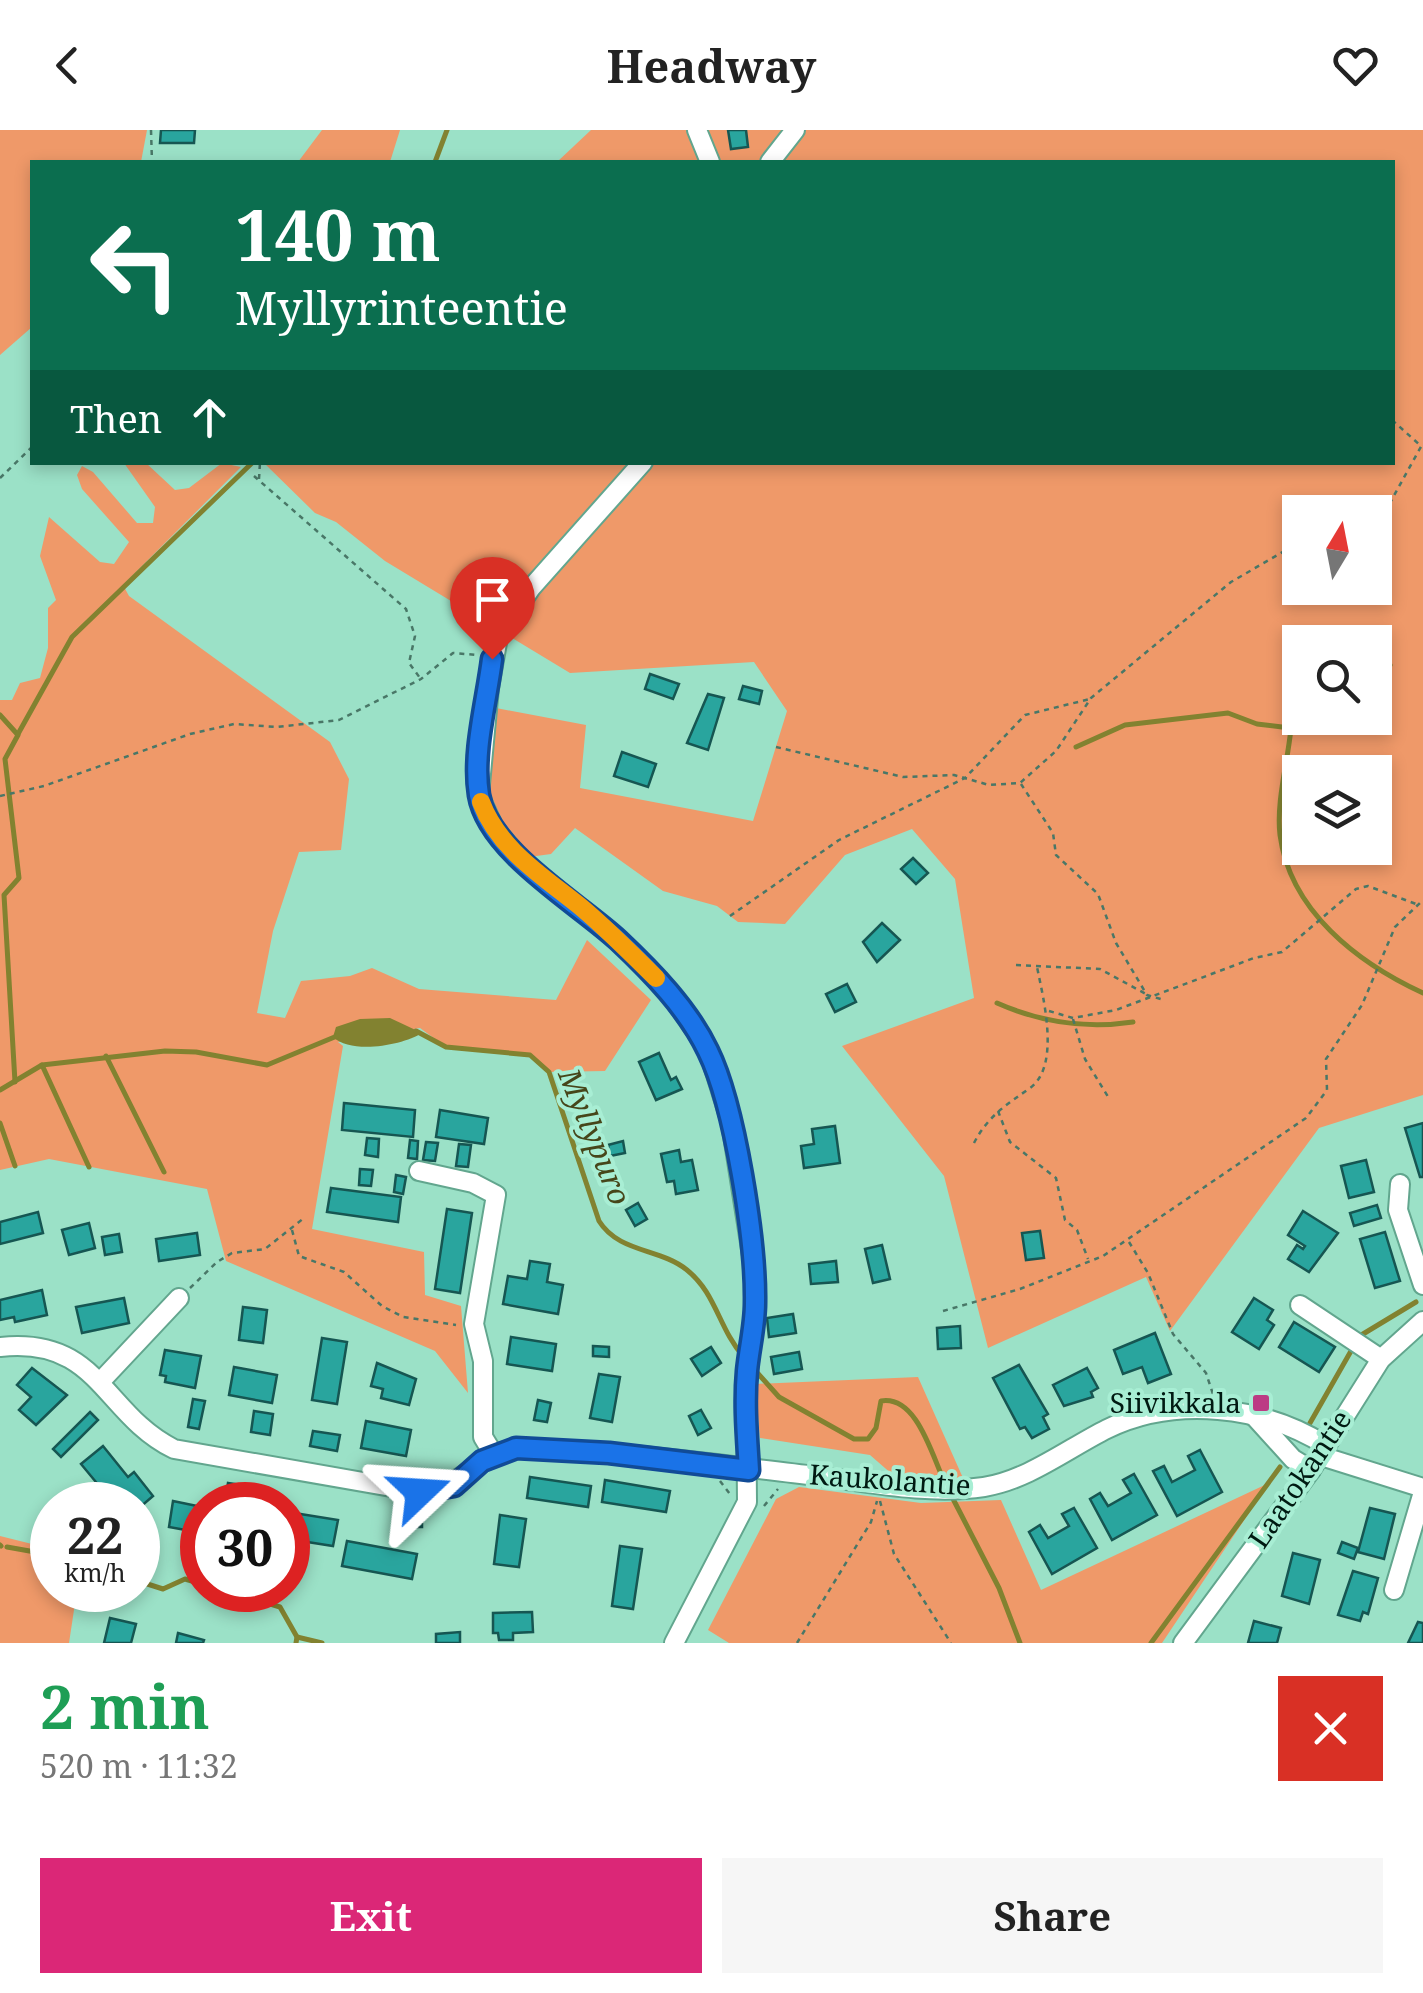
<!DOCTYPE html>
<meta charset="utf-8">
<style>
:root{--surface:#fff;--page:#f6f6f6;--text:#222;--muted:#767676;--accent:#db2777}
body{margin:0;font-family:"Noto Serif",serif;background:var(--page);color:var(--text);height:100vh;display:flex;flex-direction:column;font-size:38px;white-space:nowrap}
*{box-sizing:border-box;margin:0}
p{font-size:32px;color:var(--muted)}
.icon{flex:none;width:55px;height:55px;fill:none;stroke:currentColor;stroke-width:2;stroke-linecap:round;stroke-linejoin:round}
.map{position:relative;height:1513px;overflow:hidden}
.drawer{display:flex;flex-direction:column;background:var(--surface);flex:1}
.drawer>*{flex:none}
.guide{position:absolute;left:30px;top:30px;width:1365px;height:305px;border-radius:0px;box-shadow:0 5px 15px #0003;background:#0b6e4f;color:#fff;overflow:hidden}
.needle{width:65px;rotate:10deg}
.buttons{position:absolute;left:1282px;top:365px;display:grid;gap:20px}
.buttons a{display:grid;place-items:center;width:110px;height:110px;border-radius:0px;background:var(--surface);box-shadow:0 5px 15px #0003;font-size:50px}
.speed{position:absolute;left:30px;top:1352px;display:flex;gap:20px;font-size:50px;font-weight:700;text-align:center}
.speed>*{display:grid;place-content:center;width:130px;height:130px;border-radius:50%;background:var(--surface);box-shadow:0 5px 15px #0003;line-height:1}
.speed small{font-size:25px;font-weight:400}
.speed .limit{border:15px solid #d22;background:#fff;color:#111}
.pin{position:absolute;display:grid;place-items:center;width:85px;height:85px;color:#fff;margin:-102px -42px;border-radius:50% 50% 50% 0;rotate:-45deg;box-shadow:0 0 10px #0007}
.pin .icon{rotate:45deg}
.me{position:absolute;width:110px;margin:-55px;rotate:70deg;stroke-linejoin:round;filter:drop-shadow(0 0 8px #0008)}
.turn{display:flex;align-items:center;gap:35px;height:210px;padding:0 40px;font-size:45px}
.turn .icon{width:130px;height:130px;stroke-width:2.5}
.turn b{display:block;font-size:70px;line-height:85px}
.then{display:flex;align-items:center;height:95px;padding:0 40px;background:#0003;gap:20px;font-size:38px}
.round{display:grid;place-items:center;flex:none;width:105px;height:105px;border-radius:0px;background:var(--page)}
.overview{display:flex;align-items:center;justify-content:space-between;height:170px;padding:0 40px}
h1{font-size:60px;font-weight:700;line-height:75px;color:#1e9e55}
.primary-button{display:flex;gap:20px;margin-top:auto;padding:20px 40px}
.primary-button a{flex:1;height:115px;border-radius:0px;background:var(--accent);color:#fff;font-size:40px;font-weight:700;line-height:115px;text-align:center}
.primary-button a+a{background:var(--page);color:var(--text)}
header{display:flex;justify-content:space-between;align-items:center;height:130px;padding:0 40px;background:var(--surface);font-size:45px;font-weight:700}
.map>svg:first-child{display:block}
.green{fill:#ef9969;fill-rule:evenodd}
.water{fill:#828230}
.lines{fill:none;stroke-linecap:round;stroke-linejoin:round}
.stream{stroke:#828230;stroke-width:5}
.building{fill:#29a59e;stroke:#165652;stroke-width:2.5}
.street-casing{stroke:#62a68e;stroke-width:22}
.path{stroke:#497767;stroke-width:2.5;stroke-dasharray:5 5;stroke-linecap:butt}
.street{stroke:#fff;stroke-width:18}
.route-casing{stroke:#114b97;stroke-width:25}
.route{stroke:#1a73e8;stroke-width:18}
.slow{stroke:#f59e0b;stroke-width:18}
.poi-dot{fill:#bc3b84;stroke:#a8eed4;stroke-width:4}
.labels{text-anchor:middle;stroke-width:8;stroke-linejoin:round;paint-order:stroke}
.poi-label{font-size:28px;fill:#001a12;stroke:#a8eed4;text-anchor:end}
.street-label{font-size:28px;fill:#001a12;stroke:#a8eed4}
.water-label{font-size:30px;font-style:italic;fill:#46461a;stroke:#a8eed4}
</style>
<header><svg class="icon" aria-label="back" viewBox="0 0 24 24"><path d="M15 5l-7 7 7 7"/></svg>Headway<svg class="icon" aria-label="heart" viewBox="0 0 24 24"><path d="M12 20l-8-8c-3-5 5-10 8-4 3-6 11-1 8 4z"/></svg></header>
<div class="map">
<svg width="1423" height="1513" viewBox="0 0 1423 1513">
<rect width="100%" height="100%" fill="#9be1c7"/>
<g class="green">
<polygon points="0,0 147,0 141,32 32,32 32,197 0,225"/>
<polygon points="322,0 400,0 390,32 298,32"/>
<path d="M591,0H1423V965L1319,998L1170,1201L1146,1147L988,1218L944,1046L842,916L974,868L955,749L912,699L845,725L785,794L738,792L717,776L663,761L575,698L551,724L529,727C479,668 484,651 496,578L586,595L580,658L753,691L787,581L754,532L570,543L385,431L336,392L315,383L264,333L1392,332V32H557ZM1300,382H1375V458H1300ZM1300,512H1375V588H1300ZM1300,642H1375V718H1300Z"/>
<polygon points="124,333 146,333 175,360 189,358 222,333 241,337 123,455 129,466 330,612 349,649 341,720 299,722 273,801 257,883 285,888 301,851 350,846 372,838 419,859 556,870 587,810 651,870 605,941 549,942 530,925 446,917 420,898 338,912 343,916 312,1099 424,1122 425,1165 461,1176 468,1263 435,1221 226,1131 207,1059 49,1029 0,1040 0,570 12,570 20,553 40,548 48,518 48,478 56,470 40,426 49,387 100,432 114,434 129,412 82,359 77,345 82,336 93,342 137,393 153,393 155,377"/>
<polygon points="918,1247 963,1348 893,1345 870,1325 760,1308 755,1254"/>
<polygon points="1269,1353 1162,1513 729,1513 708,1500 776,1369 799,1357 921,1373 1001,1370 1041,1460"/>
<polygon points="0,1406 52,1419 52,1460 77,1460 69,1513 0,1513"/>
</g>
<path class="water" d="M390,888L422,903C403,915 352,925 333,907L336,897L360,889Z"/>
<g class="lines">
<g class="stream">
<polyline points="435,32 447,0"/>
<polyline points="1375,543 1390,535"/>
<polyline points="0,585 18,605 5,629 19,748 4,765 15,952"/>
<path d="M1303,588L1291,598C1288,631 1276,672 1280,705C1290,781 1358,833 1423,863"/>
<polyline points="18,604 72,507 253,332"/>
<polyline points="1076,617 1125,595 1228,583 1257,594 1290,598"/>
<path d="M997,873C1040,892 1086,899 1133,892"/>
<path d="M416,901L446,917L530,925L549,942L599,1091C619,1123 660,1118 687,1140C716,1163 719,1199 743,1226"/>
<polyline points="106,926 164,1042"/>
<polyline points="42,935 89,1037"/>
<polyline points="0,960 42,935 165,921 196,922 267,935 337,906"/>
<polyline points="0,993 15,1036"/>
<polyline points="1363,1204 1416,1172"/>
<path d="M753,1238L779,1267L854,1309H868L876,1298L881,1271C917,1265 932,1326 945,1353"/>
<polyline points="1310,1293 1351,1221"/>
<polyline points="950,1363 999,1458 1020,1513"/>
<polyline points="0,1415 1,1416"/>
<polyline points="7,1417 52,1425"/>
<polyline points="138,1451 163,1459 185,1449 202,1454"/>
<polyline points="223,1460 280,1477 297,1507 296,1513"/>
<polyline points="297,1507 322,1513"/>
<polyline points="1151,1513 1280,1337"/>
</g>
</g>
<g class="building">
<polygon points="161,0 195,0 194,13 160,13"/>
<polygon points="728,0 746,0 748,17 731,19"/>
<polygon points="650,544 679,554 673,569 645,559"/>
<polygon points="743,556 762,561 759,574 739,569"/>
<polygon points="708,564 724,568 708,620 687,613"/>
<polygon points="622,622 656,634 648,657 614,646"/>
<polygon points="913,728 928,743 916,754 901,739"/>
<polygon points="882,793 900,810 877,832 863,812"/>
<polygon points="847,854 856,872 835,882 826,864"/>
<polygon points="659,923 671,950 676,947 682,959 656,970 639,932"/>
<polygon points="344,973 415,980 413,1007 342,1000"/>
<polygon points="440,980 488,988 484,1014 436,1007"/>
<polygon points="1423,993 1423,1047 1420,1047 1405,998"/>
<polygon points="835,996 840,1033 804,1038 801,1016 814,1014 812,999"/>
<polygon points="367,1008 379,1009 378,1027 365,1025"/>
<polygon points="410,1010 418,1011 417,1029 408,1028"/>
<polygon points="623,1011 625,1023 610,1026 608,1015"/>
<polygon points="426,1012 438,1013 435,1031 423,1030"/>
<polygon points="459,1014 471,1015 468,1037 456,1036"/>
<polygon points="679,1020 681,1032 692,1030 698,1060 676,1064 674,1051 667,1052 661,1024"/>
<polygon points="1366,1030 1374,1062 1349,1068 1341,1036"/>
<polygon points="360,1039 373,1040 371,1056 359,1055"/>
<polygon points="396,1045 406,1047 403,1064 394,1062"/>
<polygon points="331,1058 401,1067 398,1092 327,1082"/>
<polygon points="638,1073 647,1089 635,1096 626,1080"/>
<polygon points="1377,1075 1381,1088 1354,1096 1350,1083"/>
<polygon points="447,1079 472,1083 460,1163 435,1159"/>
<polygon points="1303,1081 1338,1103 1309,1142 1288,1129 1297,1115 1303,1119 1305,1116 1288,1105"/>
<polygon points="38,1082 43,1103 0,1114 0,1092"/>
<polygon points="89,1093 95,1118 69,1125 62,1100"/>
<polygon points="1040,1101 1044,1128 1026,1130 1022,1103"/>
<polygon points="1385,1102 1400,1151 1375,1158 1360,1109"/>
<polygon points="197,1103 200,1125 159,1131 156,1109"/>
<polygon points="119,1104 122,1122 105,1125 102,1107"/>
<polygon points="882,1115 890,1149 873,1153 865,1119"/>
<polygon points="530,1131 550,1134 547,1152 563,1155 558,1184 503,1174 508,1146 527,1149"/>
<polygon points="836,1131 838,1152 811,1154 809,1134"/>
<polygon points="42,1160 47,1185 15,1192 14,1187 0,1190 0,1170"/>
<polygon points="124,1168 129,1193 82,1203 76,1177"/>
<polygon points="1254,1168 1273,1180 1267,1190 1274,1195 1259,1219 1232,1202"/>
<polygon points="243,1177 267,1180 263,1213 239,1210"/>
<polygon points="793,1184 796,1203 769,1207 767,1188"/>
<polygon points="1294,1192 1335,1217 1319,1242 1279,1217"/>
<polygon points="960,1196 961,1218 938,1219 937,1198"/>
<polygon points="1155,1203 1171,1244 1148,1253 1142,1237 1123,1244 1114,1220"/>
<polygon points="511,1207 556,1214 552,1241 507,1234"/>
<polygon points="322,1208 347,1212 337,1274 312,1270"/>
<polygon points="593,1216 609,1217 609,1227 593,1226"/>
<polygon points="711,1217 721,1233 702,1246 691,1229"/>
<polygon points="165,1220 201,1226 195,1258 165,1252 166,1246 160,1245"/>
<polygon points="799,1222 802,1239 774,1244 771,1227"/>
<polygon points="377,1233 416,1249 409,1275 381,1268 383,1259 371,1256"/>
<polygon points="1019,1235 1048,1284 1043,1287 1049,1299 1032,1308 1025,1297 1020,1299 993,1248"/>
<polygon points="234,1237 277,1245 272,1273 229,1265"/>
<polygon points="32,1238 67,1265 36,1295 19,1280 31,1267 17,1255"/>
<polygon points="1087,1238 1098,1258 1091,1262 1093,1267 1064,1276 1053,1255"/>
<polygon points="599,1244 620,1247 612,1292 590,1288"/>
<polygon points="193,1269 205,1271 199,1299 188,1297"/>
<polygon points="538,1270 551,1273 547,1292 534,1290"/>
<polygon points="701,1280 711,1298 698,1305 689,1286"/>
<polygon points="254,1281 273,1284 270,1305 251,1302"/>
<polygon points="90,1282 98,1290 61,1327 53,1319"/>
<polygon points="366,1291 411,1300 406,1326 361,1318"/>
<polygon points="313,1301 340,1305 337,1321 310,1316"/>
<polygon points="103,1316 128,1347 134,1342 153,1366 138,1379 117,1363 110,1369 81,1334"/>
<polygon points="1200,1320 1222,1362 1177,1386 1153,1341 1164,1336 1172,1352 1195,1340 1188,1326"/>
<polygon points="1134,1344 1157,1385 1112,1410 1090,1369 1100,1363 1108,1376 1131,1363 1123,1350"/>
<polygon points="530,1347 591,1356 588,1377 527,1368"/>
<polygon points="605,1350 670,1361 666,1382 602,1372"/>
<polygon points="228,1353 249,1356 247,1369 226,1366"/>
<polygon points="173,1371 202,1377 202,1403 169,1397"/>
<polygon points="1074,1378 1097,1418 1052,1444 1029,1402 1040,1395 1048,1408 1069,1396 1062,1384"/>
<polygon points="1370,1378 1395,1384 1384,1429 1358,1422"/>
<polygon points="288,1382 338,1390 333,1416 288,1409"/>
<polygon points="500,1385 526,1389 519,1437 494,1434"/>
<polygon points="401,1386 422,1386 422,1397 400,1397"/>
<polygon points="347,1411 417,1424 412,1449 342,1436"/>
<polygon points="1342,1412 1358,1418 1354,1429 1338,1423"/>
<polygon points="620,1416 642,1419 633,1479 612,1476"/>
<polygon points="1293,1423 1320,1430 1309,1474 1282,1466"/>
<polygon points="1353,1441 1378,1448 1368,1484 1363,1482 1360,1491 1338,1485"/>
<polygon points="532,1482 533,1502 513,1503 513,1510 499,1510 498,1503 493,1503 493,1483"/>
<polygon points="110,1488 136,1494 131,1513 104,1513"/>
<polygon points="1254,1491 1281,1498 1277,1513 1248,1513"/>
<polygon points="1418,1492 1423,1493 1423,1513 1408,1513"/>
<polygon points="460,1502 460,1513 436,1513 436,1504"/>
<polygon points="178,1503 204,1510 203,1513 176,1513"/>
</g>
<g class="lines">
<g class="street-casing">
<g id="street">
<polyline points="697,0 710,32"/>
<polyline points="770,32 795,0"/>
<polyline points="643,332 531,458 498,507 489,558 479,665 494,698 521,730 620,812 666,858 708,919 731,993 754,1138 755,1177 746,1261 747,1372 674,1513"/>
<polyline points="419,1041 473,1053 496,1065 474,1194 483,1231 483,1307 494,1325"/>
<polyline points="1400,1054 1398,1080 1423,1155"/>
<polyline points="1300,1175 1381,1229"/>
<path d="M0,1217C99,1206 103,1284 174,1319L420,1362C467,1358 481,1318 522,1319C620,1320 719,1335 817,1346C871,1353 929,1365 984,1357C1028,1350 1067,1319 1107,1299C1175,1266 1263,1276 1325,1315"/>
<polyline points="101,1251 179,1168"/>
<polyline points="1254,1286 1293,1329 1311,1340"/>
<polyline points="1321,1326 1423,1358"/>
<polyline points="1394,1460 1423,1362"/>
<polyline points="1183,1513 1311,1340 1381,1229 1423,1191"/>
</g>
</g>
<g class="path">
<polyline points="151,0 152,32"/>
<polyline points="1392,290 1421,316"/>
<polyline points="254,346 406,479 415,506 409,533 420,548"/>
<polyline points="0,348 32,317"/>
<polyline points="259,349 260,332"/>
<polyline points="1375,400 1423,313"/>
<polyline points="776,617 903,647 954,645 989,655 1020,653 1056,621 1091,568 1231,452 1300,412"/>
<polyline points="1021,654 1053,703 1056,725 1098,764 1116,813 1147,865 1164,870"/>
<polyline points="0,666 44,656 190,604 234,594 277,597 339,590 421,549 453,523 477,525"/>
<polyline points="730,786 839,710 965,648 1025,585 1090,569"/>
<polyline points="1016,835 1100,839 1146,864"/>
<polyline points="1049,881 1073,888 1116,880 1254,828 1282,822 1356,759 1368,756 1416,774"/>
<polyline points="1073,889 1085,929 1110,970"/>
<polyline points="998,981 1010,1012 1056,1048 1065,1090 1077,1100 1088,1129"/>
<path d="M974,1013C988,986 1006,975 1030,958C1061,936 1043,867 1037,837"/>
<polyline points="292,1100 299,1126 344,1142 382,1176 403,1187 456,1195"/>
<polyline points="1129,1112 1148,1143 1173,1204 1206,1243 1213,1264"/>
<polyline points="190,1158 217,1132 232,1123 265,1119 304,1088"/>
<polyline points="943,1181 1020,1159 1103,1126 1306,988 1327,960 1326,929 1362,875 1395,797 1423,770"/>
<polyline points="720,1351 730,1364"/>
<polyline points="880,1371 894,1424 951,1513"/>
<polyline points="764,1376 778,1359"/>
<polyline points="797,1513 871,1392 877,1371"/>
</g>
<use href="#street" class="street"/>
</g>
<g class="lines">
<g class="route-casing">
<path id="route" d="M420,1362L454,1356L482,1331L516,1318L609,1323L749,1340C747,1307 744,1274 747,1241C749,1219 755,1196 755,1173C756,1112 735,976 708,921C688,879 652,842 618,810C578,773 488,721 479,665C472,623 487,570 492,529"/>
</g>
<use href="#route" class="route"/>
<path class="slow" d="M481,672C499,720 544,747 582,778C608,800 632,824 656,848"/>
</g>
<rect class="poi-dot" x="1251" y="1263" width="20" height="20" rx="5"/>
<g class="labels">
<g class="poi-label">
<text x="1241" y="1283">Siivikkala</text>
</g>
<g class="street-label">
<text transform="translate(1300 1349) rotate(-56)" y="10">Laatokantie</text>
<text transform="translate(890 1350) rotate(4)" y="10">Kaukolantie</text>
</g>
<g class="water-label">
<text transform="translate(594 1007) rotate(68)" y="10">Myllypuro</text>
</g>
</g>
</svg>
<div class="buttons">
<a><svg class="needle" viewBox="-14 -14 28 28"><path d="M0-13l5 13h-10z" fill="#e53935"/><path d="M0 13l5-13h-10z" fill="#767676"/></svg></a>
<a><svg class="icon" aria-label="search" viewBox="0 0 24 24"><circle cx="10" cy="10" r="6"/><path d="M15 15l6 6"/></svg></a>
<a><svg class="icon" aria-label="layers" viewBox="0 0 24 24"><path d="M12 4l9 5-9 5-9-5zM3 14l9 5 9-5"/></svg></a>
</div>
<div class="speed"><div>22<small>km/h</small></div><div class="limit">30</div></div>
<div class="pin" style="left:492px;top:529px;background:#d93025"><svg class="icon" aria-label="arrive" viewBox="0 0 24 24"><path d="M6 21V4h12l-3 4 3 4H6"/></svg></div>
<svg class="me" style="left:420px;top:1362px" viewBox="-20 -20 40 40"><path d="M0-17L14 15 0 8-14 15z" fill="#1a73e8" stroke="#fff" stroke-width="4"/></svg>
<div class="guide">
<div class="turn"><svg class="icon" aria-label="left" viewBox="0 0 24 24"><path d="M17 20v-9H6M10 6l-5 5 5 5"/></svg><div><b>140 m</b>Myllyrinteentie</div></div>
<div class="then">Then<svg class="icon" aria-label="ahead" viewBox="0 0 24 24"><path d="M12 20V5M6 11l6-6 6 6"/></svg></div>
</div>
</div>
<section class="drawer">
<div class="overview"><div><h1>2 min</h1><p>520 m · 11:32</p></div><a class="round" style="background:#d93025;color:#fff"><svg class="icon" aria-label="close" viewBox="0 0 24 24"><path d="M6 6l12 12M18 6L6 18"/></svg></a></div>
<div class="primary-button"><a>Exit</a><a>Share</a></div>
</section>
